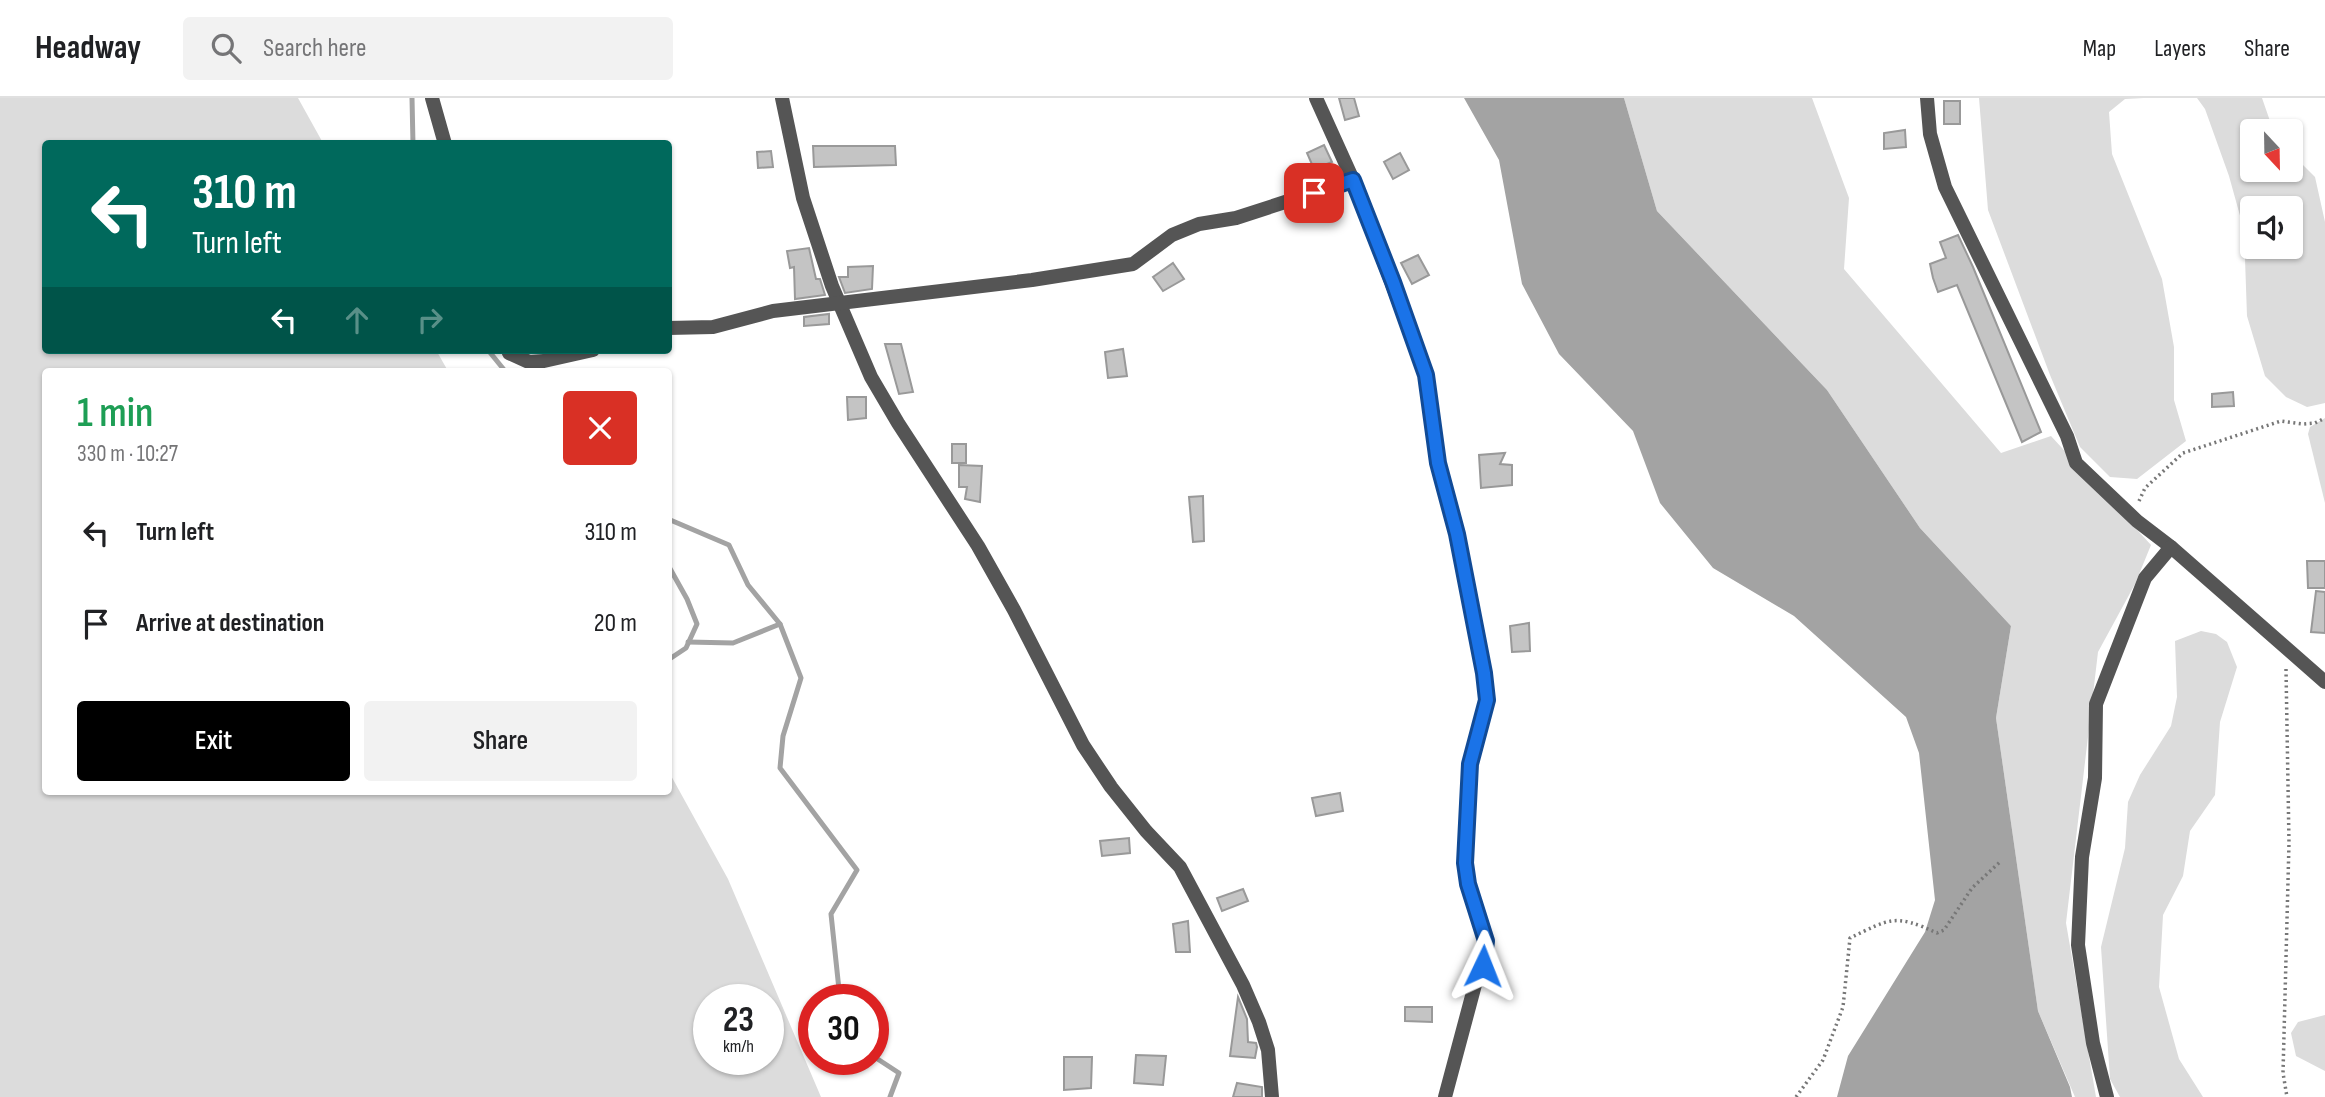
<!DOCTYPE html>
<meta charset="utf-8">
<style>
:root{--surface:#fff;--page:#f2f2f2;--text:#202124;--muted:#757577;--line:#e0e0e0;--accent:#000}
body{margin:0;font-family:"Sofia Sans Condensed",sans-serif;background:var(--page);color:var(--text);height:100vh;display:flex;flex-direction:column;font-size:26px;white-space:nowrap}
*{box-sizing:border-box;margin:0}
p{font-size:23px;color:var(--muted)}
.icon{flex:none;width:38px;height:38px;fill:none;stroke:currentColor;stroke-width:2;stroke-linecap:round;stroke-linejoin:round}
.map{position:relative;flex:1;overflow:hidden}
.details{position:absolute;left:42px;top:270px;width:630px;height:427px;display:flex;flex-direction:column;background:var(--surface);border-radius:7px;box-shadow:0 2px 5px #0004}
.details>*{flex:none}
.hud{position:absolute;left:42px;top:42px;width:630px;height:214px;border-radius:7px;box-shadow:0 2px 5px #0004;background:#00695c;color:#fff;overflow:hidden}
.needle{width:46px;rotate:158deg}
.fabs{position:absolute;left:2240px;top:21px;display:grid;gap:14px}
.fabs a{display:grid;place-items:center;width:63px;height:63px;border-radius:7px;background:var(--surface);box-shadow:0 2px 5px #0004;font-size:35px}
.speed{position:absolute;left:693px;top:886px;display:flex;gap:14px;font-size:35px;font-weight:700;text-align:center}
.speed>*{display:grid;place-content:center;width:91px;height:91px;border-radius:50%;background:var(--surface);box-shadow:0 2px 5px #0004;line-height:1}
.speed small{font-size:18px;font-weight:400}
.speed .limit{border:10px solid #d22;background:#fff;color:#111}
.pin{position:absolute;display:grid;place-items:center;width:60px;height:60px;color:#fff;margin:-30px;border-radius:14px;box-shadow:0 4px 10px #0006}
.me{position:absolute;width:77px;margin:-38px;rotate:2deg;stroke-linejoin:round;filter:drop-shadow(0 0 5px #0008)}
.turn{display:flex;align-items:center;gap:24px;height:147px;padding:0 35px;font-size:32px}
.turn .icon{width:91px;height:91px;stroke-width:2.5}
.turn b{display:block;font-size:49px;line-height:60px}
.lanes{display:flex;align-items:center;height:66px;padding:0 35px;background:#0003;justify-content:center;gap:35px;direction:ltr}
.lanes .off{opacity:.35}
.round{display:grid;place-items:center;flex:none;width:74px;height:74px;border-radius:7px;background:var(--page)}
.head{display:flex;align-items:center;justify-content:space-between;height:119px;padding:0 35px}
h1{font-size:42px;font-weight:600;line-height:52px;color:#1e9e55}
.action{display:flex;gap:14px;margin-top:auto;padding:14px 35px}
.action a{flex:1;height:80px;border-radius:7px;background:var(--accent);color:#fff;font-size:28px;font-weight:600;line-height:80px;text-align:center}
.action a+a{background:var(--page);color:var(--text)}
ul{padding:0;list-style:none}
li{display:flex;align-items:center;gap:21px;height:91px;padding:0 35px}
li div{flex:1}
li b{display:block;font-size:26px}
li em{font-style:normal}
header{display:flex;align-items:center;gap:42px;box-sizing:border-box;height:98px;padding:0 35px;background:var(--surface);border-bottom:2px solid var(--line)}
header strong{font-size:33px}
nav{display:flex;gap:38px;margin-inline-start:auto;font-size:24px}
.search{width:490px;height:63px;background:var(--page);display:flex;align-items:center;gap:18px;box-sizing:border-box;padding:0 24px;border-radius:7px;color:var(--muted);font-size:26px}
.map>svg:first-child{display:block}
.green{fill:#dcdcdc;fill-rule:evenodd}
.water{fill:#a3a3a3}
.lines{fill:none;stroke-linecap:round;stroke-linejoin:round}
.stream{stroke:#a3a3a3;stroke-width:5}
.building{fill:#c4c4c4;stroke:#999;stroke-width:2}
.path{stroke:#777;stroke-width:3.5;stroke-dasharray:2 3.5;stroke-linecap:butt}
.minor{stroke:#555;stroke-width:14}
.route-casing{stroke:#114b97;stroke-width:18}
.route{stroke:#1a73e8;stroke-width:12}
</style>
<header>
<strong>Headway</strong>
<div class="search"><svg class="icon" aria-label="search" viewBox="0 0 24 24"><circle cx="10" cy="10" r="6"/><path d="M15 15l6 6"/></svg>Search here</div>
<nav><a>Map</a><a>Layers</a><a>Share</a></nav>
</header>
<div class="map">
<svg width="2325" height="999" viewBox="0 0 2325 999">
<rect width="100%" height="100%" fill="#fff"/>
<g class="green">
<path d="M0,0H298L323,45L46,46V252H436L448,273H46V693H668L669,674L728,781L821,999H0ZM768,901V961H709V901Z"/>
<polygon points="1624,0 1812,0 1849,100 1844,171 2001,355 2051,338 2151,447 2135,486 2098,554 2066,825 2096,999 2075,999 2038,913 1996,620 2011,528 1920,430 1827,292 1657,113"/>
<polygon points="1979,0 2144,0 2125,1 2109,14 2112,56 2162,181 2174,249 2174,302 2186,343 2137,381 2110,379 2080,349 2050,277 1988,112"/>
<path d="M2197,0H2262L2270,23L2276,33H2252V72H2291V55L2315,79L2325,124V305L2307,309L2286,299L2265,278L2247,218L2244,132L2229,78L2205,11ZM2252,110H2291V149H2252Z"/>
<polygon points="2325,320 2325,405 2308,336 2310,329"/>
<polygon points="2201,533 2216,536 2227,544 2237,569 2220,624 2215,697 2190,733 2183,778 2163,817 2159,889 2179,961 2203,999 2120,999 2110,981 2101,849 2125,750 2128,704 2140,677 2171,628 2177,599 2175,543"/>
<polygon points="2325,917 2325,973 2296,958 2291,935 2298,924"/>
</g>
<polygon class="water" points="1464,0 1624,0 1657,113 1827,292 1920,430 2011,528 1996,620 2038,913 2070,989 2072,999 1837,999 1848,958 1925,834 1935,802 1919,655 1906,619 1794,518 1713,470 1660,405 1633,333 1559,256 1522,186 1499,62"/>
<g class="lines">
<g class="stream">
<polyline points="412,0 413,46"/>
<polyline points="488,252 505,273"/>
<polyline points="668,421 729,447 748,487 780,526 801,580 783,638 780,670 857,772 831,816 840,901"/>
<polyline points="668,467 687,501 697,526 686,550 668,562"/>
<polyline points="688,544 733,545 780,526"/>
<polyline points="873,958 899,975 890,999"/>
</g>
</g>
<g class="building">
<polygon points="1339,0 1354,0 1359,18 1345,22"/>
<rect x="1944" y="3" width="16" height="23"/>
<polygon points="1905,32 1906,49 1884,51 1884,35"/>
<polygon points="1324,47 1332,64 1314,71 1307,55"/>
<polygon points="813,48 895,48 896,67 814,69"/>
<polygon points="771,53 773,69 758,70 757,54"/>
<polygon points="1400,55 1409,72 1393,81 1384,64"/>
<polygon points="1958,137 1973,169 2041,334 2022,344 1957,187 1938,194 1933,180 1930,166 1946,160 1940,144"/>
<polygon points="809,150 816,181 820,181 825,197 795,201 794,169 790,170 787,153"/>
<polygon points="1418,157 1429,177 1412,186 1401,165"/>
<polygon points="1173,165 1184,181 1163,193 1153,179"/>
<polygon points="873,168 872,191 845,195 839,179 848,179 848,169"/>
<polygon points="829,216 829,226 804,228 804,219"/>
<polygon points="885,246 901,246 913,294 899,296"/>
<polygon points="1123,251 1127,278 1108,280 1105,254"/>
<polygon points="2233,294 2234,308 2212,309 2212,296"/>
<polygon points="847,299 866,299 866,320 848,322"/>
<rect x="952" y="346" width="14" height="19"/>
<polygon points="1505,355 1500,366 1512,367 1512,387 1481,390 1479,357"/>
<polygon points="959,367 982,368 980,404 965,401 967,389 959,389"/>
<polygon points="1203,398 1204,443 1193,444 1189,399"/>
<polygon points="2307,463 2325,463 2325,490 2308,490"/>
<polygon points="2316,493 2325,494 2325,535 2311,534"/>
<polygon points="1529,525 1530,553 1512,554 1510,528"/>
<polygon points="1340,695 1343,713 1316,718 1312,700"/>
<polygon points="1129,740 1130,755 1102,758 1100,743"/>
<polygon points="1243,791 1248,803 1222,813 1217,800"/>
<polygon points="1188,823 1190,854 1176,854 1173,826"/>
<polygon points="1238,899 1247,921 1248,944 1256,945 1257,949 1255,960 1230,958"/>
<polygon points="1405,909 1432,909 1432,924 1405,923"/>
<polygon points="1136,957 1166,958 1163,987 1134,985"/>
<polygon points="1064,959 1092,959 1091,990 1064,992"/>
<polygon points="1237,985 1262,989 1262,999 1233,999"/>
</g>
<g class="lines">
<g class="path">
<polyline points="2139,403 2145,390 2183,355 2281,323 2303,326 2315,325 2325,320"/>
<polyline points="2286,571 2289,745 2283,975 2287,999"/>
<path d="M1796,999L1823,962L1843,909L1850,840C1890,821 1894,815 1937,835L1944,832L1972,790L2001,763"/>
</g>
<g class="minor">
<polyline points="432,0 445,46"/>
<polyline points="782,0 803,100 832,188 871,279 898,325 978,448 1014,512 1083,647 1111,689 1146,733 1180,769 1243,887 1259,924 1268,952 1272,999"/>
<polyline points="1316,0 1353,82 1426,277 1438,365 1457,436 1484,575 1487,602 1470,666 1465,765 1468,786 1486,843 1483,868 1476,883 1445,999"/>
<polyline points="1927,0 1930,36 1945,89 2067,338 2076,365 2137,423 2171,449 2325,584"/>
<polyline points="668,230 713,229 773,213 1032,182 1133,166 1172,137 1199,126 1236,120 1353,82"/>
<polyline points="508,252 509,255 529,264 544,263 593,252"/>
<polyline points="2107,999 2093,945 2078,847 2082,759 2095,680 2096,606 2145,480 2171,449"/>
</g>
</g>
<g class="lines">
<g class="route-casing">
<polyline id="route" points="1314,95 1353,82 1393,184 1426,277 1438,365 1457,436 1484,575 1487,602 1470,666 1465,765 1468,786 1486,843 1483,868"/>
</g>
<use href="#route" class="route"/>
</g>
</svg>
<div class="fabs">
<a><svg class="needle" viewBox="-14 -14 28 28"><path d="M0-13l5 13h-10z" fill="#e53935"/><path d="M0 13l5-13h-10z" fill="#757577"/></svg></a>
<a><svg class="icon" aria-label="sound" viewBox="0 0 24 24"><path d="M4 9h4l5-4v14l-5-4H4zM17 9q2 3 0 6"/></svg></a>
</div>
<div class="speed"><div>23<small>km/h</small></div><div class="limit">30</div></div>
<div class="pin" style="left:1314px;top:95px;background:#d93025"><svg class="icon" aria-label="arrive" viewBox="0 0 24 24"><path d="M6 21V4h12l-3 4 3 4H6"/></svg></div>
<svg class="me" style="left:1483px;top:868px" viewBox="-20 -20 40 40"><path d="M0-17L14 15 0 8-14 15z" fill="#1a73e8" stroke="#fff" stroke-width="4"/></svg>
<div class="hud">
<div class="turn"><svg class="icon" aria-label="left" viewBox="0 0 24 24"><path d="M17 20v-9H6M10 6l-5 5 5 5"/></svg><div><b>310 m</b>Turn left</div></div>
<div class="lanes"><svg class="icon" aria-label="left" viewBox="0 0 24 24"><path d="M17 20v-9H6M10 6l-5 5 5 5"/></svg><svg class="icon off" aria-label="ahead" viewBox="0 0 24 24"><path d="M12 20V5M6 11l6-6 6 6"/></svg><svg class="icon off" aria-label="right" viewBox="0 0 24 24"><path d="M7 20v-9h11M14 6l5 5-5 5"/></svg></div>
</div>
<section class="details">
<div class="head"><div><h1>1 min</h1><p>330 m · 10:27</p></div><a class="round" style="background:#d93025;color:#fff"><svg class="icon" aria-label="close" viewBox="0 0 24 24"><path d="M6 6l12 12M18 6L6 18"/></svg></a></div>
<ul>
<li><svg class="icon" aria-label="left" viewBox="0 0 24 24"><path d="M17 20v-9H6M10 6l-5 5 5 5"/></svg><div><b>Turn left</b></div><em>310 m</em></li>
<li><svg class="icon" aria-label="arrive" viewBox="0 0 24 24"><path d="M6 21V4h12l-3 4 3 4H6"/></svg><div><b>Arrive at destination</b></div><em>20 m</em></li>
</ul>
<div class="action"><a>Exit</a><a>Share</a></div>
</section>
</div>
